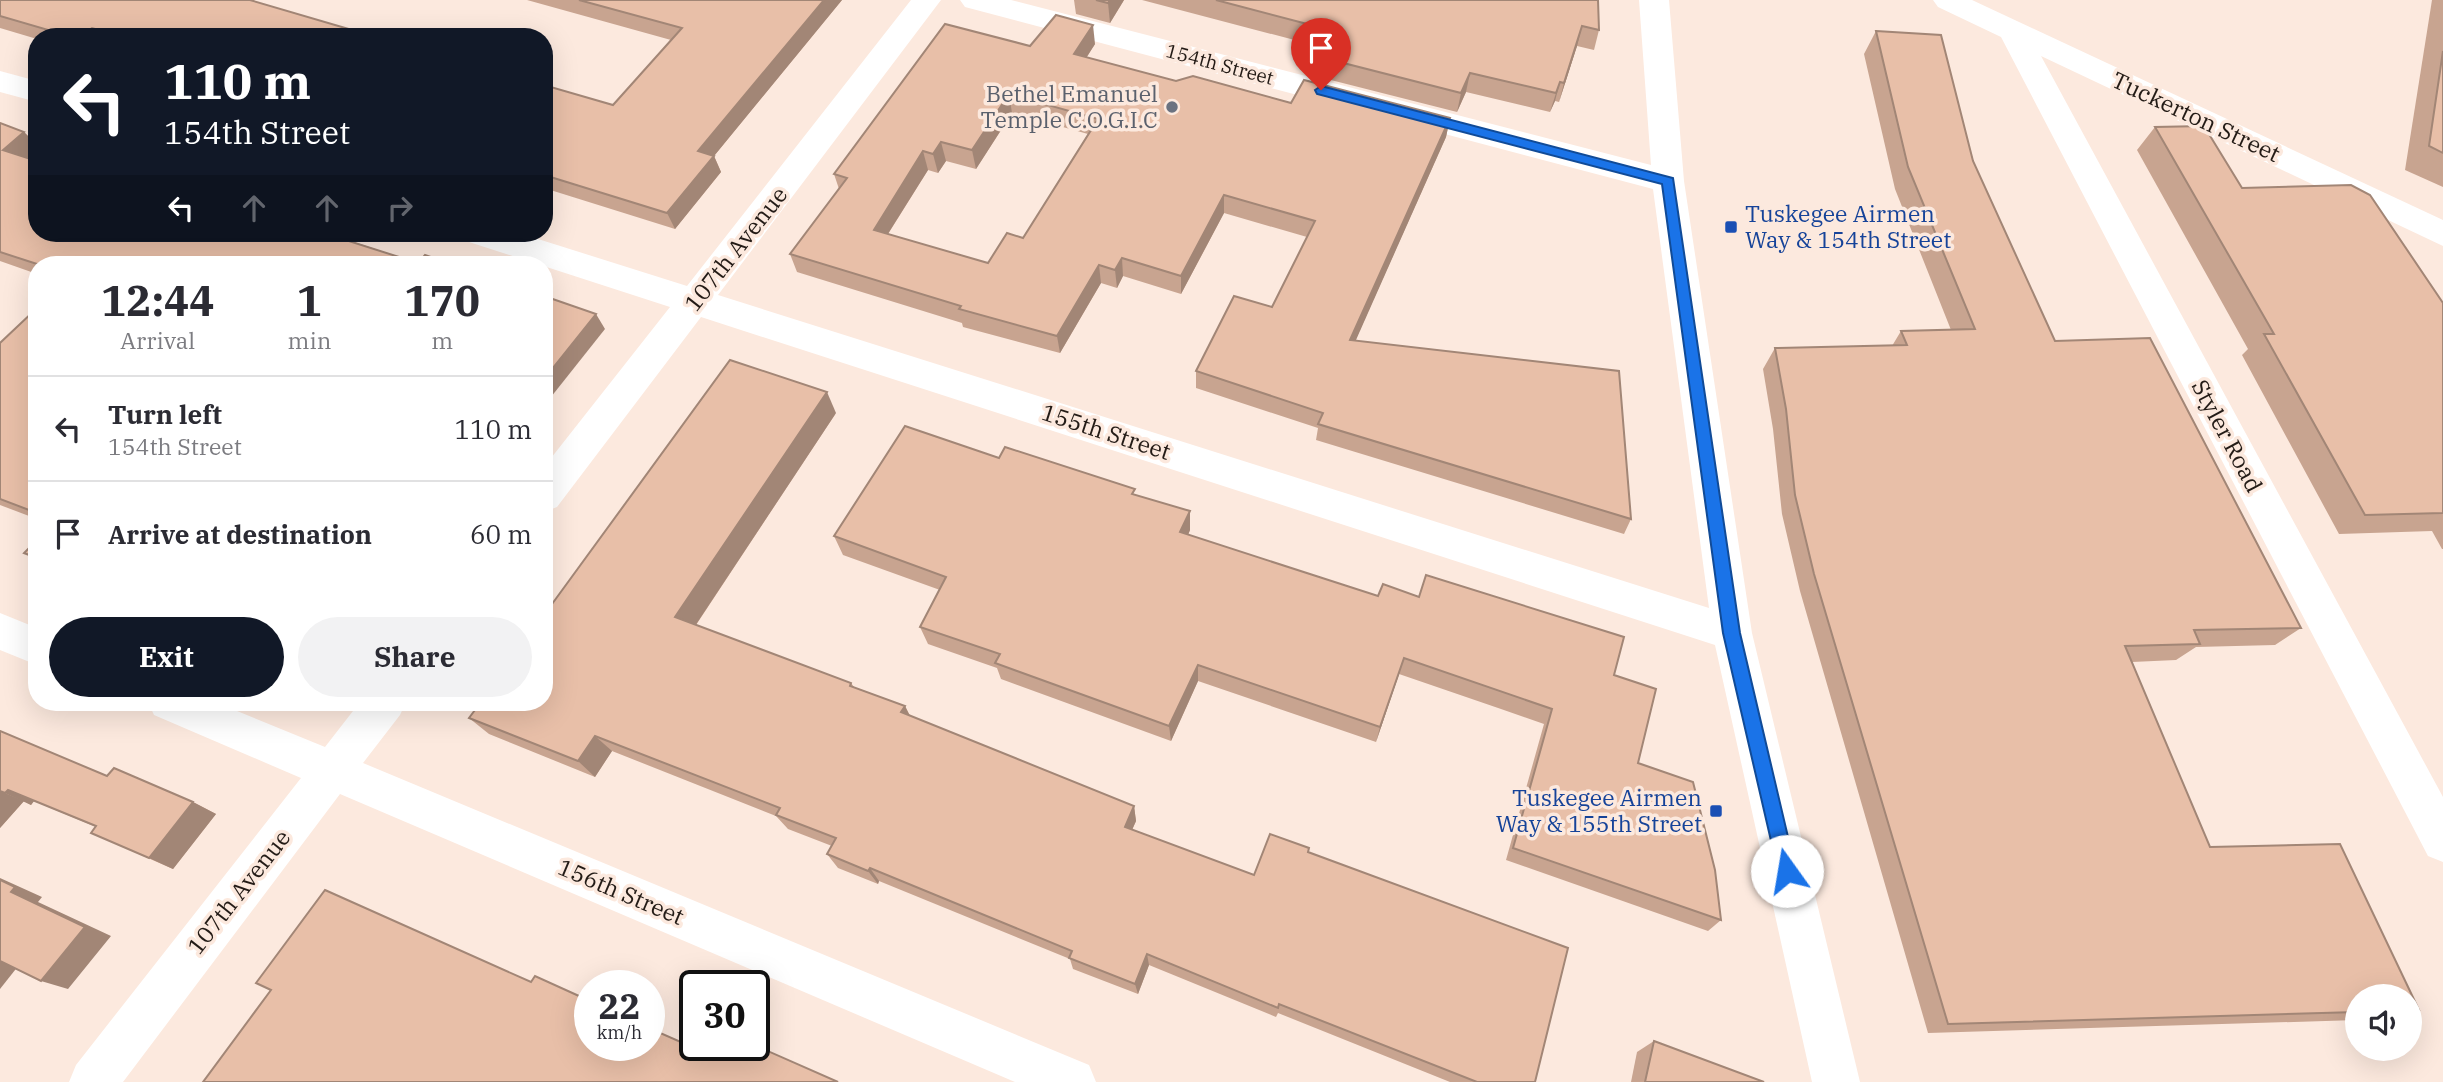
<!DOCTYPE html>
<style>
:root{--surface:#fff;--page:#f2f2f3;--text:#2b2b33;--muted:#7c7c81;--line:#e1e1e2;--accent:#111827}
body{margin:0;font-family:"IBM Plex Serif",serif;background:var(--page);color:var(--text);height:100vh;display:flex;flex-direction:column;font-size:26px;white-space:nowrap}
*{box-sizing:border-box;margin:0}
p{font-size:23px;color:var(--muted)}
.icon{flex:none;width:38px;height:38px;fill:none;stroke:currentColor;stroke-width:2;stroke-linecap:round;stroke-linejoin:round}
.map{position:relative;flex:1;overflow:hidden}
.details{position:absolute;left:28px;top:256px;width:525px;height:455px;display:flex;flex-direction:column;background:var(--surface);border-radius:28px;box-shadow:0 7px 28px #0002}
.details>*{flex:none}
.top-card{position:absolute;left:28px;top:28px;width:525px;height:214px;border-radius:28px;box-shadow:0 7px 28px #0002;background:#111827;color:#fff;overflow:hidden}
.buttons{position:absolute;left:2345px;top:984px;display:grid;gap:14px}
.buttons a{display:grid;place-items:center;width:77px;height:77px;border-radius:50%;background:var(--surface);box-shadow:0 7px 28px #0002;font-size:35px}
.speed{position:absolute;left:574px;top:970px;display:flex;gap:14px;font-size:35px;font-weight:700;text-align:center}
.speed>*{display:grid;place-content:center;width:91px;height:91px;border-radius:50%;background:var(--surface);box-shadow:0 7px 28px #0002;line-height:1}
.speed small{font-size:18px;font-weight:400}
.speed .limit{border:4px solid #111;border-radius:10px;background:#fff;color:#111}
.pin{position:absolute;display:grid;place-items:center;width:60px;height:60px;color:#fff;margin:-72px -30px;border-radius:50% 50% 50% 0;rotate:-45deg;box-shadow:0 0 7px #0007}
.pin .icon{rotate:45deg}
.me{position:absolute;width:77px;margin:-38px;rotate:347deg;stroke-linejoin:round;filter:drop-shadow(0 0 5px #0008)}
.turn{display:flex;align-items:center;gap:24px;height:147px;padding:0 21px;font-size:32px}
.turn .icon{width:91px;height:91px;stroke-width:2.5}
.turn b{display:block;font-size:49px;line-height:60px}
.lanes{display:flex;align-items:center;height:66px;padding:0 21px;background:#0003;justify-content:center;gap:35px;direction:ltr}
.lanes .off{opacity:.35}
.eta{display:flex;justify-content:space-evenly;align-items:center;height:119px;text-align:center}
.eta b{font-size:42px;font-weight:700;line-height:49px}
.cta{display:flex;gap:14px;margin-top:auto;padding:14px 21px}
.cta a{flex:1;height:80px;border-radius:42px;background:var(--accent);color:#fff;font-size:28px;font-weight:700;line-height:80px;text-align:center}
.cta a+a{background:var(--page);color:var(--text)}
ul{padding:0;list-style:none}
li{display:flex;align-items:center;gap:21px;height:105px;padding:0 21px;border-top:2px solid var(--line)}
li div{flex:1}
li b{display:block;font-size:26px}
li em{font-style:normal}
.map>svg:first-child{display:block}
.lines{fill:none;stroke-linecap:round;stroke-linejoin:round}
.minor{fill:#fff;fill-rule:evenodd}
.wall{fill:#c8a490;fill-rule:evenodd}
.shaded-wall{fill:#a28676}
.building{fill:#e8bfa8;stroke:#a28676;stroke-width:2;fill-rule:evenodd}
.route{fill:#1a73e8;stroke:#114b97;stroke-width:2}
.worship-dot{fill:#6b7280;stroke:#fce9de;stroke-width:2.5}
.transit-dot{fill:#1a4fb4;stroke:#fce9de;stroke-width:2.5}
.labels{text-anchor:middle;stroke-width:7;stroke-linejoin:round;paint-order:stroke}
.far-street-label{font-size:19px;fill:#231b16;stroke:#fce9de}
.worship-label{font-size:23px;fill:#5b616d;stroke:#fce9de;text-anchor:end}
.street-label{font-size:23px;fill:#231b16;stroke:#fce9de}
.transit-label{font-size:23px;fill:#164399;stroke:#fce9de;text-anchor:start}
</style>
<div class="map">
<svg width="2443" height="1082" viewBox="0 0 2443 1082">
<rect width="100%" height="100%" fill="#fce9de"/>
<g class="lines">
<g class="minor">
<polygon points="911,0 941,0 718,295 1709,608 1653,189 965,7 960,0 1011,0 1651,165 1639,0 1669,0 1684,181 1752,633 1860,1082 1812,1082 1715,645 701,317 557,507 544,512 544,467 670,307 469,242 465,233 519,233 687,286"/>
<polygon points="1933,0 1972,0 2443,220 2443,246 2041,56 2443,797 2443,862 2428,856 2001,37 1938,7"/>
<polygon points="0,71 37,81 37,102 0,92"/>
<polygon points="0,613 37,628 37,665 0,650"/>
<polygon points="148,702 215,702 325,747 360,702 406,702 400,715 363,763 1089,1065 1096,1082 1015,1082 340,794 123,1082 69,1082 76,1065 301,778 154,715"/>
</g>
</g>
<g class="wall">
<polygon points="0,0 376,37 37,37 37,39 0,28"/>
<polygon points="527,0 842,0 714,156 721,172 675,229 544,188 544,85 613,105 671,40"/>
<polygon points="1074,0 1124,0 1110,23 1076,14"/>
<polygon points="1142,0 1598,0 1599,30 1594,50 1577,46 1559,102 1555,101 1550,112 1466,92 1457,112 1315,76 1316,56 1321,47"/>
<polygon points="2432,0 2443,0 2443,187 2405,170"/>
<polygon points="1876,31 1941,35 1973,161 2055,341 2150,338 2301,628 2275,645 2196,647 2176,660 2132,662 2210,847 2340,844 2419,1010 2410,1013 2410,996 2357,996 2357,1020 1928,1033 1800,591 1782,514 1773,429 1763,369 1775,348 1892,346 1901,331 1951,330 1895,189 1864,54"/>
<path d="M1095,44L1086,58L1176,81L1291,103L1450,118L1446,137L1355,341L1631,519L1624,534L1316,440L1318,428L1196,388V371L1272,307L1307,237L1224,213L1181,294L1123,276L1117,288L1101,283L1060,353L963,327L962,323L797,272L790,254L839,189L834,174L1030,46ZM1012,113L1088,134L1023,238L988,263L888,234L928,170L938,173L946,161L976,169Z"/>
<polygon points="0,123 24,132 37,145 37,151 28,158 37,233 338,234 342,238 418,263 451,264 37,264 37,274 0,261"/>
<polygon points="2155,127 2242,188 2443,303 2443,549 2442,549 2432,531 2339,534 2242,355 2248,349 2137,150"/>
<polygon points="37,308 37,519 0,505 0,343"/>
<polygon points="836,413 696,625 851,683 854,687 905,706 910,716 1134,806 1136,821 1132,830 1254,875 1308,852 1535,1082 1450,1082 1278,1013 1276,1017 1149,965 1138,994 1073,969 1070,959 879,881 878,884 838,868 827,854 832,846 788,829 776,816 612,751 595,777 489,734 469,718"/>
<polygon points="999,458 1135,495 1190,511 1190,530 1188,535 1614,675 1638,763 1721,920 1708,931 1506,860 1544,724 1501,709 1399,674 1376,742 1198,681 1171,741 1001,679 997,668 928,644 920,627 940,590 843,555 834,536"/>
<polygon points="0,731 107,776 193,802 216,814 173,869 91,833 96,827 34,801 31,805 24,801 0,828"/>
<polygon points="1654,1041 1764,1082 1631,1082 1637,1052"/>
</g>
<g class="shaded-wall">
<polygon points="824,0 842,0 714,156 721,172 675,229 667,213 698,151"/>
<polygon points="1110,0 1124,0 1110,23 1108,3"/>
<polygon points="1093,25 1095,44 1076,74 1074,54"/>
<polygon points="1582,26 1577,46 1559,102 1564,83"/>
<polygon points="92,28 100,37 93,37 88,31"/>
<polygon points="82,29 88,37 72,37"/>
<polygon points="1470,73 1466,92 1457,112 1461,93"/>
<polygon points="1560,82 1555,101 1550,112 1556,93"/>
<polygon points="1009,94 1012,113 976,169 972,150"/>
<polygon points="1450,118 1446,137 1348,358 1350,340"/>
<polygon points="24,132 37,145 37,151 19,165 3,150"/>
<polygon points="941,142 946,161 938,173 933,154"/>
<polygon points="923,151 928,170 879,248 874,230"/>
<polygon points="1224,195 1224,213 1181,294 1181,276"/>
<polygon points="1122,258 1123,276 1117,288 1115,270"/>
<polygon points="1099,265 1101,283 1060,353 1057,336"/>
<polygon points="596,314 605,329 547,402 544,398 544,379"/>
<polygon points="827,392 836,413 689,635 675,617"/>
<polygon points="1190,511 1190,530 1181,551 1180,532"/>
<polygon points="1404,658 1399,674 1376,742 1380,727"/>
<polygon points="1198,665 1198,681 1171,741 1169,726"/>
<polygon points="905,706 913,722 901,712"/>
<polygon points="595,736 612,751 595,777 578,761"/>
<polygon points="8,790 34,801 31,805 5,793"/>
<polygon points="0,791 24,801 0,828"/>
<polygon points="193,802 216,814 173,869 149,858"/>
<polygon points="1134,806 1136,821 1127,841 1125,827"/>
<polygon points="870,868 879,881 878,884 868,871"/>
<polygon points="0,878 42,897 38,902 111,936 68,989 41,981 0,880"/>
<polygon points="1147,954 1149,965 1138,994 1135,984"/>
<polygon points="0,960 19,965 0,989"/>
</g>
<g class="building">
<polygon points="0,0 250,0 376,37 124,37 92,28 88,31 82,29 72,37 0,16"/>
<polygon points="579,0 824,0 698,151 714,156 667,213 544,175 544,85 613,105 682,28"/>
<polygon points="1096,0 1110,0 1108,3"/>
<polygon points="1216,0 1598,0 1599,30 1582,26 1564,83 1560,82 1556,93 1470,73 1461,93 1316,56 1330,30"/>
<path d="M1056,15L1093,25L1074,54L1176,81L1193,76L1291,103L1304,80L1450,118L1350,340L1619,371L1631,519L1318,424L1323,413L1196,371L1234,296L1272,307L1315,221L1224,195L1181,276L1122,258L1115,270L1099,265L1057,336L959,309L961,306L790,254L847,178L834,174L945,24L1030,46ZM1009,94L1098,119L1023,238L1007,233L988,263L874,230L923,151L933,154L941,142L972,150Z"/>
<polygon points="1876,31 1941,35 1973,161 2055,341 2150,338 2301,628 2194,630 2200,644 2125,646 2210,847 2340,844 2419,1010 2410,1011 2410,996 2357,996 2357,1012 1948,1024 1814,574 1795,495 1786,409 1775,348 1907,345 1901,331 1975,329 1908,167"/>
<polygon points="2443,51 2443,153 2429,146"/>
<polygon points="0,123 24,132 3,150 37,161 37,233 334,233 338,234 336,237 418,263 425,255 451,264 37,264 0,252"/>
<polygon points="2204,126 2242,188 2351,185 2370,195 2443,303 2443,513 2365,515 2264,334 2274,334 2155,127"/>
<polygon points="544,296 596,314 544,379"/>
<polygon points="37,308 37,513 0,499 0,343"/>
<polygon points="730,360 827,392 675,617 851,683 850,686 905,706 901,712 1134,806 1125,827 1254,875 1270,834 1309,848 1308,852 1568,948 1535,1082 1477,1082 1279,1004 1278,1008 1147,954 1135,984 1069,958 1072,951 870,868 868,871 827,854 836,838 776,815 780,808 595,736 578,761 469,718 481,702 544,702 544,615"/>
<polygon points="905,426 999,458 1005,447 1135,489 1132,494 1190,511 1180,532 1378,596 1383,584 1419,597 1426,575 1624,637 1614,675 1656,689 1638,763 1693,782 1715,870 1721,920 1513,848 1552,709 1404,658 1380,727 1198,665 1169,726 995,663 1000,654 920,627 946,577 834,536"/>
<polygon points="37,540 37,558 24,553"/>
<polygon points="0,731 107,776 114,768 193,802 149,858 91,833 96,826 8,790 5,793 0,791"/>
<polygon points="0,880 15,887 11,892 85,927 41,981 0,961"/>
<polygon points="325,890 531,982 535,976 590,1001 590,1045 649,1045 649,1028 692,1047 695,1042 695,1045 754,1045 838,1082 203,1082 271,990 256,983"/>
<polygon points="1654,1041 1764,1082 1645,1082"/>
</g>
<polygon class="route" points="1321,86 1673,178 1740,633 1796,871 1793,877 1787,880 1780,877 1778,871 1723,633 1662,184 1317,94 1315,90"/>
<circle class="worship-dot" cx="1172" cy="107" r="7"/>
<g class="transit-dot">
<rect x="1724" y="220" width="14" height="14" rx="3.5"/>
<rect x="1709" y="804" width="14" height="14" rx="3.5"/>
</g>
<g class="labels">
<g class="far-street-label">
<text transform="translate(1220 64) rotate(15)" y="7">154th Street</text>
</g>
<g class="worship-label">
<text x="1158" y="102">Bethel Emanuel<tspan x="1158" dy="26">Temple C.O.G.I.C</tspan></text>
</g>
<g class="street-label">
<text transform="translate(2196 117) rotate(25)" y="8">Tuckerton Street</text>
<text transform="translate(736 249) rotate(-52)" y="8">107th Avenue</text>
<text transform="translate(1106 432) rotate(18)" y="8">155th Street</text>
<text transform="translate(2227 436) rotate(62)" y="8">Styler Road</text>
<text transform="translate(239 892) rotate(-52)" y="8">107th Avenue</text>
<text transform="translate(621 892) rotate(23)" y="8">156th Street</text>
</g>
<g class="transit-label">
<text x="1745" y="222">Tuskegee Airmen<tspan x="1745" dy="26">Way &amp; 154th Street</tspan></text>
<text x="1702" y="806" text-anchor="end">Tuskegee Airmen<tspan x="1702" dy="26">Way &amp; 155th Street</tspan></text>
</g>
</g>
</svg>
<div class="buttons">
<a><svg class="icon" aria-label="sound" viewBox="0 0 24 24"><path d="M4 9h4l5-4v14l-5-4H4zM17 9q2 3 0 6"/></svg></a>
</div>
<div class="speed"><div>22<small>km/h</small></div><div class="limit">30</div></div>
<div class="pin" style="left:1321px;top:90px;background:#d93025"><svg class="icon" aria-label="arrive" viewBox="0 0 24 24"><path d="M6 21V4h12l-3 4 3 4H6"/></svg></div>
<svg class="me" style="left:1787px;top:871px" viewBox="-20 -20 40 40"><circle r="19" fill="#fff"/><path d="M0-13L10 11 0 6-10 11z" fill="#1a73e8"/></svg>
<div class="top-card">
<div class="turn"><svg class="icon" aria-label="left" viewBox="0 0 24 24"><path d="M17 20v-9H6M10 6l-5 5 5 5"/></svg><div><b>110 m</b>154th Street</div></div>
<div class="lanes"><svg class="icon" aria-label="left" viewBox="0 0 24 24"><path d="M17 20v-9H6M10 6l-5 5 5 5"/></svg><svg class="icon off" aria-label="ahead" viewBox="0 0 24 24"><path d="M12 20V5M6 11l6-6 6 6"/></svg><svg class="icon off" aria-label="ahead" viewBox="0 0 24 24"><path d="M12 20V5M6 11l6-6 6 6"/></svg><svg class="icon off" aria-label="right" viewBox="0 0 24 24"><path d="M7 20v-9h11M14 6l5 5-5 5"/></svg></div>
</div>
<section class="details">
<div class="eta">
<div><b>12:44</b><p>Arrival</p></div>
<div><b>1</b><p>min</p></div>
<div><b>170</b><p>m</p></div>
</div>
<ul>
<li><svg class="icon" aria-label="left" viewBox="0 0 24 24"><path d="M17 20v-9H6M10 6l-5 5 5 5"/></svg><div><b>Turn left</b><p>154th Street</p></div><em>110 m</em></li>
<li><svg class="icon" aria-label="arrive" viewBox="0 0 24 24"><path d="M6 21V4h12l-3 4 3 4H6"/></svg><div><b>Arrive at destination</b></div><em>60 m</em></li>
</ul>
<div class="cta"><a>Exit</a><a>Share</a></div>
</section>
</div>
